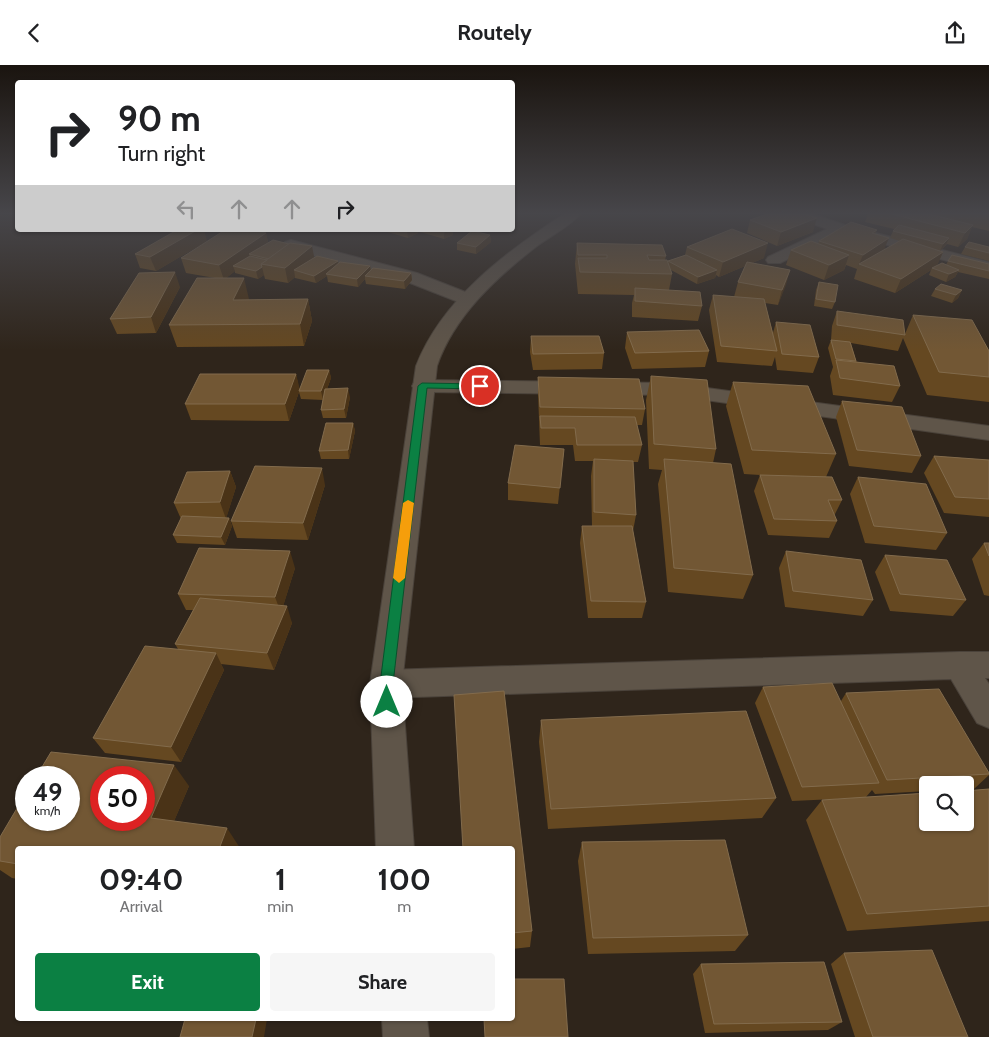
<!DOCTYPE html>
<style>
:root{--surface:#fff;--page:#f6f6f6;--text:#202124;--muted:#757577;--accent:#0b8043}
body{margin:0;font-family:Cabin,sans-serif;background:var(--page);color:var(--text);height:100vh;display:flex;flex-direction:column;font-size:19px;white-space:nowrap}
*{box-sizing:border-box;margin:0}
p{font-size:16px;color:var(--muted)}
.icon{flex:none;width:28px;height:28px;fill:none;stroke:currentColor;stroke-width:2;stroke-linecap:round;stroke-linejoin:round}
.map{position:relative;flex:1;overflow:hidden}
.panel{position:absolute;left:15px;top:781px;width:500px;height:175px;display:flex;flex-direction:column;background:var(--surface);border-radius:5px;box-shadow:0 1px 4px #0004}
.panel>*{flex:none}
.banner{position:absolute;left:15px;top:15px;width:500px;height:152px;border-radius:5px;box-shadow:0 1px 4px #0004;background:#fff;color:var(--text);overflow:hidden}
.buttons{position:absolute;left:919px;top:711px;display:grid;gap:10px}
.buttons a{display:grid;place-items:center;width:55px;height:55px;border-radius:5px;background:var(--surface);box-shadow:0 1px 4px #0004;font-size:25px}
.speed{position:absolute;left:15px;top:701px;display:flex;gap:10px;font-size:25px;font-weight:700;text-align:center}
.speed>*{display:grid;place-content:center;width:65px;height:65px;border-radius:50%;background:var(--surface);box-shadow:0 1px 4px #0004;line-height:1}
.speed small{font-size:12px;font-weight:400}
.speed .limit{border:8px solid #d22;background:#fff;color:#111}
.pin{position:absolute;display:grid;place-items:center;width:42px;height:42px;color:#fff;margin:-21px;border:2px solid #fff;border-radius:50%;box-shadow:0 1px 5px #0007}
.me{position:absolute;width:55px;margin:-28px;rotate:0deg;stroke-linejoin:round;filter:drop-shadow(0 0 4px #0008)}
.turn{display:flex;align-items:center;gap:18px;height:105px;padding:0 20px;font-size:22px}
.turn .icon{width:65px;height:65px;stroke-width:2.5}
.turn b{display:block;font-size:35px;line-height:42px}
.lanes{display:flex;align-items:center;height:48px;padding:0 20px;background:#0003;justify-content:center;gap:25px;direction:ltr}
.lanes .off{opacity:.35}
.eta{display:flex;justify-content:space-evenly;align-items:center;height:85px;text-align:center}
.eta b{font-size:30px;font-weight:700;line-height:35px}
.primary-button{display:flex;gap:10px;margin-top:auto;padding:10px 20px}
.primary-button a{flex:1;height:58px;border-radius:5px;background:var(--accent);color:#fff;font-size:20px;font-weight:700;line-height:58px;text-align:center}
.primary-button a+a{background:var(--page);color:var(--text)}
header{display:flex;justify-content:space-between;align-items:center;height:65px;padding:0 20px;background:var(--surface);font-size:22px;font-weight:700}
.map>svg:first-child{display:block}
.lines{fill:none;stroke-linecap:round;stroke-linejoin:round}
.street-casing{stroke:#4a423a;stroke-width:2}
.secondary-casing{stroke:#4a423a;stroke-width:2}
.street{fill:#5f5549;fill-rule:evenodd}
.secondary{fill:#5f5549;fill-rule:evenodd}
.wall{fill:#654821}
.shaded-wall{fill:#4a3317}
.building{fill:#725734;stroke:#826b4c;fill-rule:evenodd}
.route{fill:#0b8043;stroke:#07532c}
.slow{fill:#f59e0b}
</style>
<header><svg class="icon" aria-label="back" viewBox="0 0 24 24"><path d="M15 5l-7 7 7 7"/></svg>Routely<svg class="icon" aria-label="share" viewBox="0 0 24 24"><path d="M12 15V3M7 8l5-5 5 5M5 13v7h14v-7"/></svg></header>
<div class="map">
<svg width="989" height="972" viewBox="0 0 989 972">
<rect width="100%" height="100%" fill="#2f251b"/>
<g class="lines">
<g class="street-casing">
<g id="street">
<polygon points="792,149 813,149 845,160 989,197 989,207 842,168 780,198 768,198 766,195 768,192 827,164 794,152"/>
<polygon points="291,175 417,208 473,230 476,234 473,238 467,239 461,238 405,216 285,183 283,180 285,177"/>
<polygon points="423,315 670,318 989,361 989,375 670,330 423,327 415,326 412,321 415,316"/>
<polygon points="959,587 989,587 989,613 985,613 989,619 989,663 977,658 951,614 386,633 374,629 370,619 374,609 386,605"/>
</g>
</g>
<g class="secondary-casing">
<g id="secondary">
<path d="M564,149H580C572,160 549,172 537,181C497,212 454,251 437,301L402,619L414,784H376L370,619L416,301C442,234 506,187 564,149Z"/>
<polygon points="382,954 427,954 429,972 383,972"/>
</g>
</g>
<use href="#street" class="street"/>
<use href="#secondary" class="secondary"/>
</g>
<g class="wall">
<polygon points="767,149 808,149 808,150 813,167 777,181 747,168 750,155"/>
<polygon points="868,149 989,149 989,166 972,162 967,174 958,182 947,179 940,186 943,187 937,200 946,200 948,196 989,199 989,214 958,207 955,212 946,217 929,210 931,205 895,228 854,214 857,204 846,200 844,205 824,215 786,200 791,185 818,179 819,176 877,165 875,169 885,184 900,176 890,173 893,166 894,164 865,157"/>
<polygon points="381,165 453,165 453,170 444,174 417,166 418,168 408,173"/>
<polygon points="266,168 268,178 314,193 338,196 338,199 370,201 371,205 411,208 412,215 405,224 366,219 365,214 358,222 328,217 327,211 316,218 295,213 295,212 288,218 265,214 264,210 258,214 235,208 235,206 226,213 249,235 308,234 312,256 304,281 177,282 169,260 215,213 186,208 181,193"/>
<polygon points="490,170 491,177 476,189 457,185 457,178"/>
<polygon points="207,176 156,206 140,203 135,189"/>
<polygon points="577,178 666,191 665,195 668,196 685,190 687,182 764,193 752,198 790,205 778,240 765,238 773,268 776,257 819,292 813,308 777,305 775,292 772,301 717,297 709,245 713,230 734,232 738,217 745,201 719,212 716,210 715,213 697,219 671,205 672,209 669,225 702,241 698,256 632,252 632,238 634,230 578,229 575,199"/>
<polygon points="965,182 989,182 989,196 961,189"/>
<polygon points="819,217 835,237 832,244 814,241 816,225"/>
<polygon points="180,222 156,268 117,269 110,254"/>
<polygon points="935,224 962,225 958,233 952,238 931,231"/>
<polygon points="837,246 905,269 913,250 989,312 989,337 927,330 903,273 898,286 851,278 856,296 900,321 892,337 833,330 830,311 833,302 828,283 831,275 832,261"/>
<polygon points="627,267 709,286 705,302 632,304 625,283"/>
<polygon points="531,271 604,288 602,304 533,305 530,287"/>
<polygon points="329,305 331,313 327,324 350,332 346,353 323,353 321,345 323,335 301,334 299,327 289,356 191,355 185,339 296,309 299,324"/>
<polygon points="651,311 716,384 713,398 753,510 743,534 668,527 658,419 662,405 649,404 646,335"/>
<polygon points="538,312 645,344 642,360 637,360 642,380 638,397 633,397 636,450 633,466 646,537 642,553 588,553 580,478 582,461 592,461 591,411 593,396 575,396 573,380 540,380 538,328"/>
<polygon points="733,317 836,389 826,412 842,435 834,451 837,456 829,473 768,470 754,426 760,410 744,409 726,341"/>
<polygon points="842,336 921,391 912,408 849,401 836,352"/>
<polygon points="353,358 355,366 349,394 321,394 319,386"/>
<polygon points="564,384 558,439 508,435 508,418"/>
<polygon points="934,391 989,395 989,452 944,448 924,408"/>
<polygon points="230,406 236,422 226,453 229,453 232,461 225,480 177,478 173,470 181,454 174,438"/>
<polygon points="858,412 947,468 936,485 865,478 850,429"/>
<polygon points="325,420 308,475 237,473 231,456"/>
<polygon points="984,478 989,478 989,531 984,530 972,494"/>
<polygon points="786,486 873,535 863,551 785,542 779,503"/>
<polygon points="885,490 966,535 953,551 890,546 875,507"/>
<polygon points="295,503 283,541 292,558 274,605 221,599 224,605 181,697 105,688 93,673 178,584 175,579 193,545 186,545 178,529"/>
<polygon points="763,622 841,636 846,628 989,708 989,710 974,724 965,724 965,720 928,720 928,726 875,729 872,725 866,732 989,724 989,856 847,866 806,755 822,735 857,733 792,736 755,638"/>
<polygon points="541,655 776,733 762,753 548,764 539,677"/>
<polygon points="189,721 174,756 240,783 18,784 18,814 12,813 0,805 0,772"/>
<polygon points="582,777 748,870 735,886 588,889 578,796"/>
<polygon points="512,784 532,866 530,882 512,884"/>
<polygon points="844,888 968,972 855,972 831,899"/>
<polygon points="701,899 842,957 828,965 705,968 693,909"/>
</g>
<g class="shaded-wall">
<polygon points="817,153 813,167 777,181 781,167"/>
<polygon points="973,160 967,174 958,182 965,168"/>
<polygon points="197,165 204,165 207,176 156,206 150,192"/>
<polygon points="336,165 345,165 336,167"/>
<polygon points="409,165 417,165 418,168 408,173 407,166"/>
<polygon points="448,165 453,165 453,170 444,174 444,167"/>
<polygon points="266,168 269,182 249,189 251,195 233,201 235,206 224,215 219,200"/>
<polygon points="490,170 491,177 476,189 476,182"/>
<polygon points="889,173 883,187 859,199 857,204 863,190"/>
<polygon points="949,173 946,180 940,186 943,179"/>
<polygon points="768,178 764,193 719,212 723,197"/>
<polygon points="312,181 315,196 294,205 295,212 288,218 285,203"/>
<polygon points="943,187 937,201 932,203 931,205 895,228 901,214"/>
<polygon points="849,190 844,205 824,215 829,200"/>
<polygon points="338,196 339,203 326,209 327,211 316,218 314,211"/>
<polygon points="370,201 371,209 365,211 365,214 358,222 357,214"/>
<polygon points="262,202 264,210 258,214 256,206"/>
<polygon points="717,205 715,213 697,219 698,212"/>
<polygon points="790,205 786,220 778,240 782,225"/>
<polygon points="959,205 955,212 946,217 949,209"/>
<polygon points="175,207 180,222 156,268 151,252"/>
<polygon points="411,208 412,215 405,224 404,216"/>
<polygon points="244,213 249,234 239,257 233,235"/>
<polygon points="962,225 958,233 952,238 956,230"/>
<polygon points="308,234 312,256 304,281 300,259"/>
<polygon points="329,305 331,313 323,335 321,326"/>
<polygon points="296,309 300,325 299,326 299,327 289,356 285,339"/>
<polygon points="348,323 350,332 346,353 344,344"/>
<polygon points="353,358 355,366 349,394 348,385"/>
<polygon points="322,403 325,420 308,475 303,458"/>
<polygon points="230,406 236,422 226,454 220,437"/>
<polygon points="229,453 232,461 225,480 221,472"/>
<polygon points="290,486 295,503 281,548 275,532"/>
<polygon points="287,541 292,558 274,605 267,588"/>
<polygon points="216,588 224,605 181,697 171,682"/>
<polygon points="174,700 189,721 167,773 151,753"/>
<polygon points="227,763 240,783 239,784 219,784"/>
<polygon points="256,954 267,954 264,972 252,972"/>
</g>
<g class="building">
<polygon points="767,149 804,149 817,153 781,167 750,155"/>
<polygon points="892,149 929,149 973,160 965,168"/>
<polygon points="851,157 877,165 872,168 889,173 863,190 819,176"/>
<polygon points="899,160 949,173 943,179 893,166"/>
<polygon points="732,164 768,178 723,197 687,182"/>
<polygon points="177,165 197,165 150,192 135,189"/>
<polygon points="225,165 249,165 266,168 219,200 181,193"/>
<polygon points="437,165 448,165 444,167"/>
<polygon points="472,166 490,170 476,182 457,178"/>
<polygon points="903,174 943,187 901,214 859,199"/>
<polygon points="273,175 289,179 269,194 249,189"/>
<polygon points="811,176 849,190 829,200 791,185"/>
<polygon points="969,177 989,182 989,188 965,182"/>
<polygon points="290,178 312,181 285,203 261,199"/>
<polygon points="577,178 662,180 666,191 647,190 649,195 667,195 672,209 580,207 578,193 607,193 607,190 578,190"/>
<polygon points="686,190 717,205 698,212 668,196"/>
<polygon points="952,190 989,199 989,206 948,196"/>
<polygon points="250,191 267,195 261,199 262,202 256,206 233,201"/>
<polygon points="317,191 338,196 314,211 294,205"/>
<polygon points="340,197 370,201 357,214 326,209"/>
<polygon points="747,197 790,205 782,225 738,217"/>
<polygon points="942,198 959,205 949,209 932,203"/>
<polygon points="373,203 411,208 404,216 365,211"/>
<polygon points="175,207 151,252 110,254 139,208"/>
<polygon points="197,213 244,213 233,235 308,234 300,259 169,260"/>
<polygon points="819,217 838,220 835,237 816,234"/>
<polygon points="941,219 962,225 956,230 935,224"/>
<polygon points="635,223 700,227 702,241 635,236"/>
<polygon points="713,230 764,234 777,286 721,281"/>
<polygon points="837,246 903,255 905,270 837,260"/>
<polygon points="913,250 972,255 989,286 989,312 939,307"/>
<polygon points="776,257 810,260 819,292 782,289"/>
<polygon points="699,265 709,286 635,288 627,267"/>
<polygon points="531,271 599,271 604,288 533,289"/>
<polygon points="831,275 850,277 856,296 836,294"/>
<polygon points="836,295 894,301 900,321 840,313"/>
<polygon points="307,305 329,305 321,326 299,326"/>
<polygon points="200,309 296,309 285,339 185,339"/>
<polygon points="651,311 707,315 716,384 654,379"/>
<polygon points="538,312 639,314 645,344 540,342"/>
<polygon points="733,317 808,321 836,389 752,385"/>
<polygon points="348,323 344,344 321,345 325,324"/>
<polygon points="842,336 902,342 921,391 857,385"/>
<polygon points="540,351 635,352 642,380 577,380 575,363 541,363"/>
<polygon points="326,358 353,358 348,385 319,386"/>
<polygon points="515,380 564,384 560,423 508,418"/>
<polygon points="934,391 989,395 989,434 955,432"/>
<polygon points="594,394 633,396 636,450 594,447"/>
<polygon points="664,394 731,399 753,510 674,503"/>
<polygon points="255,401 322,403 303,458 231,456"/>
<polygon points="230,406 220,437 174,438 187,407"/>
<polygon points="760,410 832,412 842,435 828,435 837,456 774,454"/>
<polygon points="858,412 926,419 947,468 874,461"/>
<polygon points="182,451 229,453 221,472 173,470"/>
<polygon points="582,461 632,461 646,537 591,536"/>
<polygon points="984,478 989,478 989,491"/>
<polygon points="199,483 290,486 275,532 178,529"/>
<polygon points="786,486 861,495 873,535 793,526"/>
<polygon points="885,490 947,495 966,535 900,529"/>
<polygon points="200,533 287,541 267,588 175,579"/>
<polygon points="145,581 216,588 171,682 93,673"/>
<polygon points="832,618 879,718 802,722 763,622"/>
<polygon points="939,624 989,708 989,709 887,715 846,628"/>
<polygon points="504,626 532,866 512,868 512,784 463,784 454,630"/>
<polygon points="746,646 776,733 551,744 541,655"/>
<path d="M51,687L174,700L151,753L227,763L219,784H18V799L0,796V772L26,728V755H69V712H36ZM101,712H144V755H101Z"/>
<polygon points="989,724 989,841 867,849 822,735 928,728 928,758 965,758 965,726"/>
<polygon points="725,775 748,870 593,873 582,777"/>
<polygon points="932,885 968,972 873,972 844,888"/>
<polygon points="824,897 842,957 714,959 701,899"/>
<polygon points="512,914 564,914 568,972 485,972 484,954 512,954"/>
<polygon points="185,954 256,954 252,972 180,972"/>
</g>
<linearGradient id="sky" x2="0" y2="1"><stop stop-color="#1a140f"/><stop offset="0.52" stop-color="#47464a"/><stop offset="1" stop-color="#47464a" stop-opacity="0"/></linearGradient>
<rect width="989" height="285" fill="url(#sky)"/>
<polygon class="route" points="422,318 480,319 484,321 480,324 427,323 393,619 394,637 392,641 387,643 382,641 380,619 418,321"/>
<polygon class="slow" points="408,435 414,438 405,513 399,518 393,513 403,438"/>
</svg>
<div class="buttons">
<a><svg class="icon" aria-label="search" viewBox="0 0 24 24"><circle cx="10" cy="10" r="6"/><path d="M15 15l6 6"/></svg></a>
</div>
<div class="speed"><div>49<small>km/h</small></div><div class="limit">50</div></div>
<div class="pin" style="left:480px;top:321px;background:#d93025"><svg class="icon" aria-label="arrive" viewBox="0 0 24 24"><path d="M6 21V4h12l-3 4 3 4H6"/></svg></div>
<svg class="me" style="left:387px;top:637px" viewBox="-20 -20 40 40"><circle r="19" fill="#fff"/><path d="M0-13L10 11 0 6-10 11z" fill="#0b8043"/></svg>
<div class="banner">
<div class="turn"><svg class="icon" aria-label="right" viewBox="0 0 24 24"><path d="M7 20v-9h11M14 6l5 5-5 5"/></svg><div><b>90 m</b>Turn right</div></div>
<div class="lanes"><svg class="icon off" aria-label="left" viewBox="0 0 24 24"><path d="M17 20v-9H6M10 6l-5 5 5 5"/></svg><svg class="icon off" aria-label="ahead" viewBox="0 0 24 24"><path d="M12 20V5M6 11l6-6 6 6"/></svg><svg class="icon off" aria-label="ahead" viewBox="0 0 24 24"><path d="M12 20V5M6 11l6-6 6 6"/></svg><svg class="icon" aria-label="right" viewBox="0 0 24 24"><path d="M7 20v-9h11M14 6l5 5-5 5"/></svg></div>
</div>
<section class="panel">
<div class="eta">
<div><b>09:40</b><p>Arrival</p></div>
<div><b>1</b><p>min</p></div>
<div><b>100</b><p>m</p></div>
</div>
<div class="primary-button"><a>Exit</a><a>Share</a></div>
</section>
</div>
